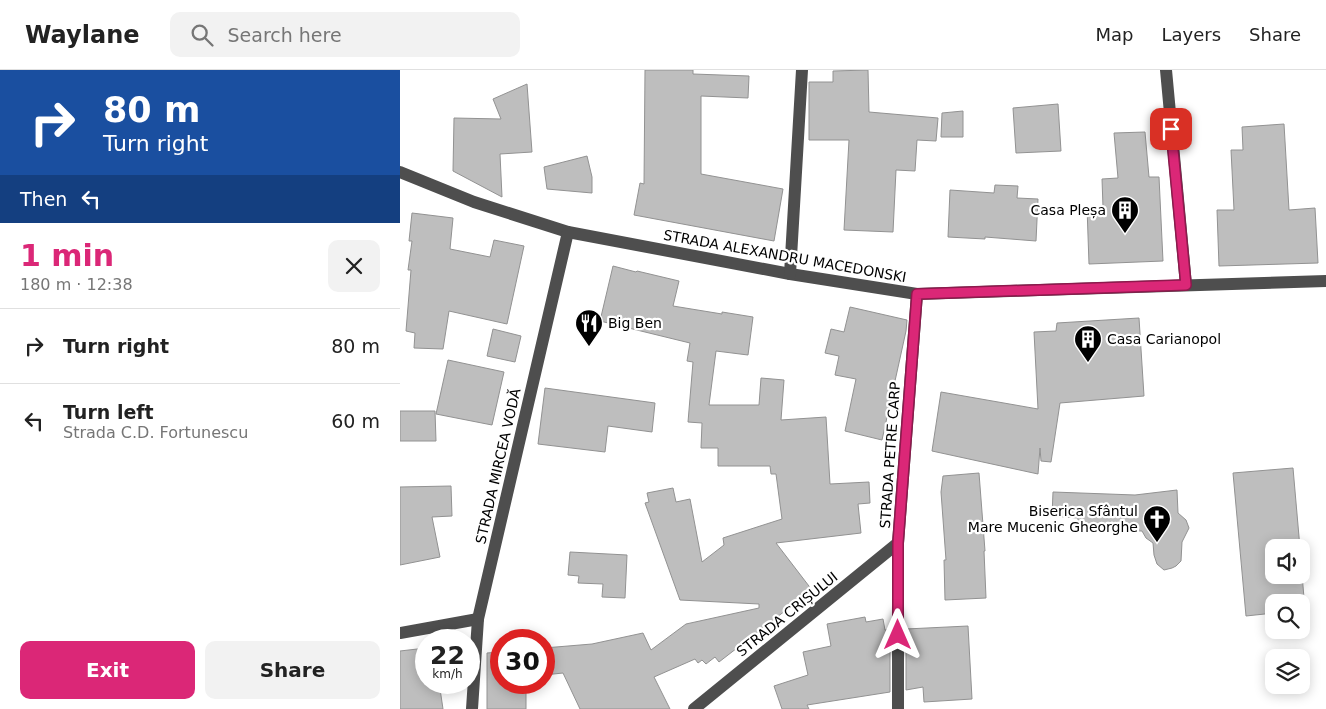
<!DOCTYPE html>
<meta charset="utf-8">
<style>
:root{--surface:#fff;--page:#f2f2f2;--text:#222;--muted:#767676;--line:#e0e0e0;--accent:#db2777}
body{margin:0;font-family:"DejaVu Sans",sans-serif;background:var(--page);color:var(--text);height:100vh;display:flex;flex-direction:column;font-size:19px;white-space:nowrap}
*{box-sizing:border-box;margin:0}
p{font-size:16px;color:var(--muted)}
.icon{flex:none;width:28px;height:28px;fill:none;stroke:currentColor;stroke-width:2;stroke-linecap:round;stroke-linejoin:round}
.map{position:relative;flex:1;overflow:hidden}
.drawer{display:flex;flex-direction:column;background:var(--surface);width:400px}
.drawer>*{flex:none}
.top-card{background:#1a4fa0;color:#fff;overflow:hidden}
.buttons{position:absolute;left:865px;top:469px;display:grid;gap:10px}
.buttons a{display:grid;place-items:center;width:45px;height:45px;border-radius:10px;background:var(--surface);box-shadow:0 2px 12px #0003;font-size:25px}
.speed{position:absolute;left:15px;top:559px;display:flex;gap:10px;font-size:25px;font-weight:700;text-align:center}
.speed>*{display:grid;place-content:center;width:65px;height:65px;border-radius:50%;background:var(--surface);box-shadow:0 2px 12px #0003;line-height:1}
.speed small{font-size:12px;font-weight:400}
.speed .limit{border:8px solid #d22;background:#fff;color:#111}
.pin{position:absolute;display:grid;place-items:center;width:42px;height:42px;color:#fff;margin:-21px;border-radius:10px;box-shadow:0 2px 8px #0006}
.me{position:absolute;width:55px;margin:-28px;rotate:0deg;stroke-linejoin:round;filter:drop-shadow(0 0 4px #0008)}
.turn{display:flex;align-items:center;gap:18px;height:105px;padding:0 20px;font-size:22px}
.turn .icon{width:65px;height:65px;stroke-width:2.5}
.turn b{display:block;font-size:35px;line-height:42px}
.then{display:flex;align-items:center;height:48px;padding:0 20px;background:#0003;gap:10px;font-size:19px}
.round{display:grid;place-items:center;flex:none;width:52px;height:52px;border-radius:10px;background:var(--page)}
.overview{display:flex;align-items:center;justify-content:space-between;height:85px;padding:0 20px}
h1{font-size:30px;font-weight:700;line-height:38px;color:var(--accent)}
.action{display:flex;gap:10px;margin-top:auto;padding:10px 20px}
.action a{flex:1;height:58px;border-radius:10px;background:var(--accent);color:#fff;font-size:20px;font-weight:700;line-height:58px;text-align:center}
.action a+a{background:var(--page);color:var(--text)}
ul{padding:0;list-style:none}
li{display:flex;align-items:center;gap:15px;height:75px;padding:0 20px;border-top:1px solid var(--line)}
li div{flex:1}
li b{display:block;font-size:19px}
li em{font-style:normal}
header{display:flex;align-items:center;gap:30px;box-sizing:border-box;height:70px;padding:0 25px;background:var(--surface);border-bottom:1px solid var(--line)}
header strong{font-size:24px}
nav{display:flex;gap:28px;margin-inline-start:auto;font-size:18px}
.search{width:350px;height:45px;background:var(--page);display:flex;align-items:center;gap:12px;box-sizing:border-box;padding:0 18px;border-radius:10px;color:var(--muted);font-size:19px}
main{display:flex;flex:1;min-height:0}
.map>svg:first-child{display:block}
.building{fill:#bebebe;stroke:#929292}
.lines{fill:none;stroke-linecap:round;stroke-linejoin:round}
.minor{stroke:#4e4e4e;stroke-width:12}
.route-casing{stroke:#8e194d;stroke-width:12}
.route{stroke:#db2777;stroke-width:9}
.labels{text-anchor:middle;stroke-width:4.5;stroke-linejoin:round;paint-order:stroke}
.poi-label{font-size:14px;fill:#000;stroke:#fff;text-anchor:end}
.street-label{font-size:14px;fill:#000;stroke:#fff}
</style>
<header>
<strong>Waylane</strong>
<div class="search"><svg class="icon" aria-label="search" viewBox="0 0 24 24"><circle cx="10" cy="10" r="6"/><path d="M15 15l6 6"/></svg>Search here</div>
<nav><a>Map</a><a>Layers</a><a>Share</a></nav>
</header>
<main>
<section class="drawer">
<div class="top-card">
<div class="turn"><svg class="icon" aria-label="right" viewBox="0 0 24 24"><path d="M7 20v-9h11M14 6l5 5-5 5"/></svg><div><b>80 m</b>Turn right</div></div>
<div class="then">Then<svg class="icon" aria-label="left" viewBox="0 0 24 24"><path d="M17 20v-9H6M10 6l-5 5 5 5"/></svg></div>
</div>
<div class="overview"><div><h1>1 min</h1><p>180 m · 12:38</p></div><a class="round"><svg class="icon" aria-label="close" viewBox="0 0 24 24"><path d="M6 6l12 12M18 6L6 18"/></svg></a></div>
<ul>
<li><svg class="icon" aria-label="right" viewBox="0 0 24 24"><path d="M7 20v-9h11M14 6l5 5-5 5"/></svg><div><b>Turn right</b></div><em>80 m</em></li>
<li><svg class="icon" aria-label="left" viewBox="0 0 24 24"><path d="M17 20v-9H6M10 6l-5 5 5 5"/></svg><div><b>Turn left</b><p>Strada C.D. Fortunescu</p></div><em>60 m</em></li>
</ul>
<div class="action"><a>Exit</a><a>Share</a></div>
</section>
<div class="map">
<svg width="926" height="639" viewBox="0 0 926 639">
<rect width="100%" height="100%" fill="#fff"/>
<g class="building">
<polygon points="245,0 293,0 293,4 349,6 348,28 301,26 301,104 383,119 374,171 234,145 240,113 244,114"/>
<polygon points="468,0 469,42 538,48 536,71 517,70 515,101 496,100 493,162 444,160 449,70 409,70 409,12 433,12 433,1"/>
<polygon points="127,14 132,82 100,84 102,127 53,101 54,48 101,49 93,29"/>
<polygon points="658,34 661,81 616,83 613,38"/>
<polygon points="563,41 563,67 541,67 542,43"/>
<polygon points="884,54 889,140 915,138 918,193 819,196 817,140 834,140 831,80 843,80 842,57"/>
<polygon points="745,62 749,107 759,107 763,191 689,194 687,137 703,137 702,109 718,108 714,63"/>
<polygon points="187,86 192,107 192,123 147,119 144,97"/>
<polygon points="595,115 618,116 617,128 638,129 636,171 585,167 585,169 548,167 550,120 594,123"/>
<polygon points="12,143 53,148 50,179 90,187 94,170 124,176 107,254 49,241 43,279 14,278 15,263 6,261 11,200 8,200 12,171 9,171"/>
<polygon points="213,196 236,202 237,201 279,211 273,236 322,244 322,242 353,247 348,285 316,281 309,335 359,335 361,308 384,310 381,350 426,347 430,414 469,412 470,433 458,434 461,463 376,473 412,520 319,592 315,587 306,594 302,590 298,593 295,589 254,607 270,639 180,639 163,603 144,605 144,578 192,574 243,563 251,580 286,554 359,538 359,534 280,530 245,433 249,432 247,423 273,418 276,432 290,429 302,492 324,475 323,468 382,449 376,404 371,404 370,396 318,396 318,378 301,378 302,353 288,352 293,292 287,291 290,273 200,251"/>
<polygon points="450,237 507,250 506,261 482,370 445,361 456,309 435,305 439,286 425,283 431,259 444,262"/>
<polygon points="739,248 744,326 660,333 651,392 641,391 640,378 638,404 532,381 541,322 638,339 634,262 656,261 657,253"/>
<polygon points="93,259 121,266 115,292 87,286"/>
<polygon points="48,290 104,302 92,355 36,344"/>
<polygon points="145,318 255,333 252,362 208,356 205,382 138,374"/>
<polygon points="0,341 35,341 36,371 0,371"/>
<polygon points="893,398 900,478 874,478 874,505 901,505 901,492 905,540 901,541 901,532 874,532 874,543 846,546 833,403"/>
<polygon points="579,403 585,481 584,481 586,528 545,530 544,490 546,490 541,422 543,406"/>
<polygon points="51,416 52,446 32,447 40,487 0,495 0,417"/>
<polygon points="777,420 778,443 786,450 789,458 782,472 781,491 776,496 772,498 764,500 757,494 754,485 753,473 746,468 742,461 678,459 678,448 652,446 653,422 735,425"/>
<polygon points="170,482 227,485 225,528 202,527 203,514 178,513 179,506 168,505"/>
<polygon points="465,547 466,552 483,549 485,560 490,560 490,622 407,635 409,639 382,639 374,616 408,605 403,582 431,576 427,554"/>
<polygon points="568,556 572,629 524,632 523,617 506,620 506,559"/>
<polygon points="26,578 26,612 39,612 43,639 0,639 0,581"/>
<polygon points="101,582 101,612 126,612 126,639 87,639 87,583"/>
</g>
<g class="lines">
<g class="minor">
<polyline points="766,0 786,215"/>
<polyline points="0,102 74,132 168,162 390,204 517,224 926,211"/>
<polyline points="390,204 402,0"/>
<polyline points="0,563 78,549"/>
<polyline points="72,639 78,549 168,162"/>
<polyline points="294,639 498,473"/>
<polyline points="498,639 498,473 517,224"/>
</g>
</g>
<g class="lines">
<g class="route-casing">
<polyline id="route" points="498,565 498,473 517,224 786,215 771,59"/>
</g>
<use href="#route" class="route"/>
</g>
<defs>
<g id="building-pin" transform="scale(1.4375)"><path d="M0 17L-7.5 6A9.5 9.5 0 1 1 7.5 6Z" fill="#000" stroke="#fff"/><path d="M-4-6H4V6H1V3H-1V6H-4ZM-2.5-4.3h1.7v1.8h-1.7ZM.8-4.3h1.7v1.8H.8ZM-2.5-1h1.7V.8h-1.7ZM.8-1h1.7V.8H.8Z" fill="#fff"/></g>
<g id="restaurant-pin" transform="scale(1.4375)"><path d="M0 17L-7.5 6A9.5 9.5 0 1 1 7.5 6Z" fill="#000" stroke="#fff"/><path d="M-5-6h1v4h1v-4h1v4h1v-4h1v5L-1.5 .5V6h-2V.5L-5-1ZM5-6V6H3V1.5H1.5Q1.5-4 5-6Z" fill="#fff"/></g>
<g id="church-pin" transform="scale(1.4375)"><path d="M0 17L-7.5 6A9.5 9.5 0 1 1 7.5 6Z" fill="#000" stroke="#fff"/><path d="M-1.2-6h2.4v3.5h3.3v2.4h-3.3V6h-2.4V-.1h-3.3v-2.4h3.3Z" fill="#fff"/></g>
</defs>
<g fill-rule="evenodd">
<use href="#building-pin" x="725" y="140"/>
<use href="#restaurant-pin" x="189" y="253"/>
<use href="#building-pin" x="688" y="269"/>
<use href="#church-pin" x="757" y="449"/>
</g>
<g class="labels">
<g class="poi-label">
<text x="706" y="145">Casa Pleșa</text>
<text x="208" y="258" text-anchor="start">Big Ben</text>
<text x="707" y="274" text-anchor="start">Casa Carianopol</text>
<text x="738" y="446">Biserica Sfântul<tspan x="738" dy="16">Mare Mucenic Gheorghe</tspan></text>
</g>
<g class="street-label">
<text transform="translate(385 186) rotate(10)" y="5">STRADA ALEXANDRU MACEDONSKI</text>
<text transform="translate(490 385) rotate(-86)" y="5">STRADA PETRE CARP</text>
<text transform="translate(98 396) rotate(-77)" y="5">STRADA MIRCEA VODĂ</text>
<text transform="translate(387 544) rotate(-39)" y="5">STRADA CRIȘULUI</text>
</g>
</g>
</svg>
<div class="buttons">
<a><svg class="icon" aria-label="sound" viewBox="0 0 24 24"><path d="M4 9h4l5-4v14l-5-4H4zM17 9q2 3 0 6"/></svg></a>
<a><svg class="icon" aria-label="search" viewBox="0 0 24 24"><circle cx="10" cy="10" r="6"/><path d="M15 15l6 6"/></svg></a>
<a><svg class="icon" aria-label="layers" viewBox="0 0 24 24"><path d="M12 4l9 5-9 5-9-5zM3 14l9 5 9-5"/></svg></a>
</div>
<div class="speed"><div>22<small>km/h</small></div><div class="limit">30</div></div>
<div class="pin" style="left:771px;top:59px;background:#d93025"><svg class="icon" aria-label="arrive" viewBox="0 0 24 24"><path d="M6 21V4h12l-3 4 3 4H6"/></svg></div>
<svg class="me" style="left:498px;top:565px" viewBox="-20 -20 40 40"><path d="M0-17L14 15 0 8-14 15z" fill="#db2777" stroke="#fff" stroke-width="4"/></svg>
</div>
</main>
